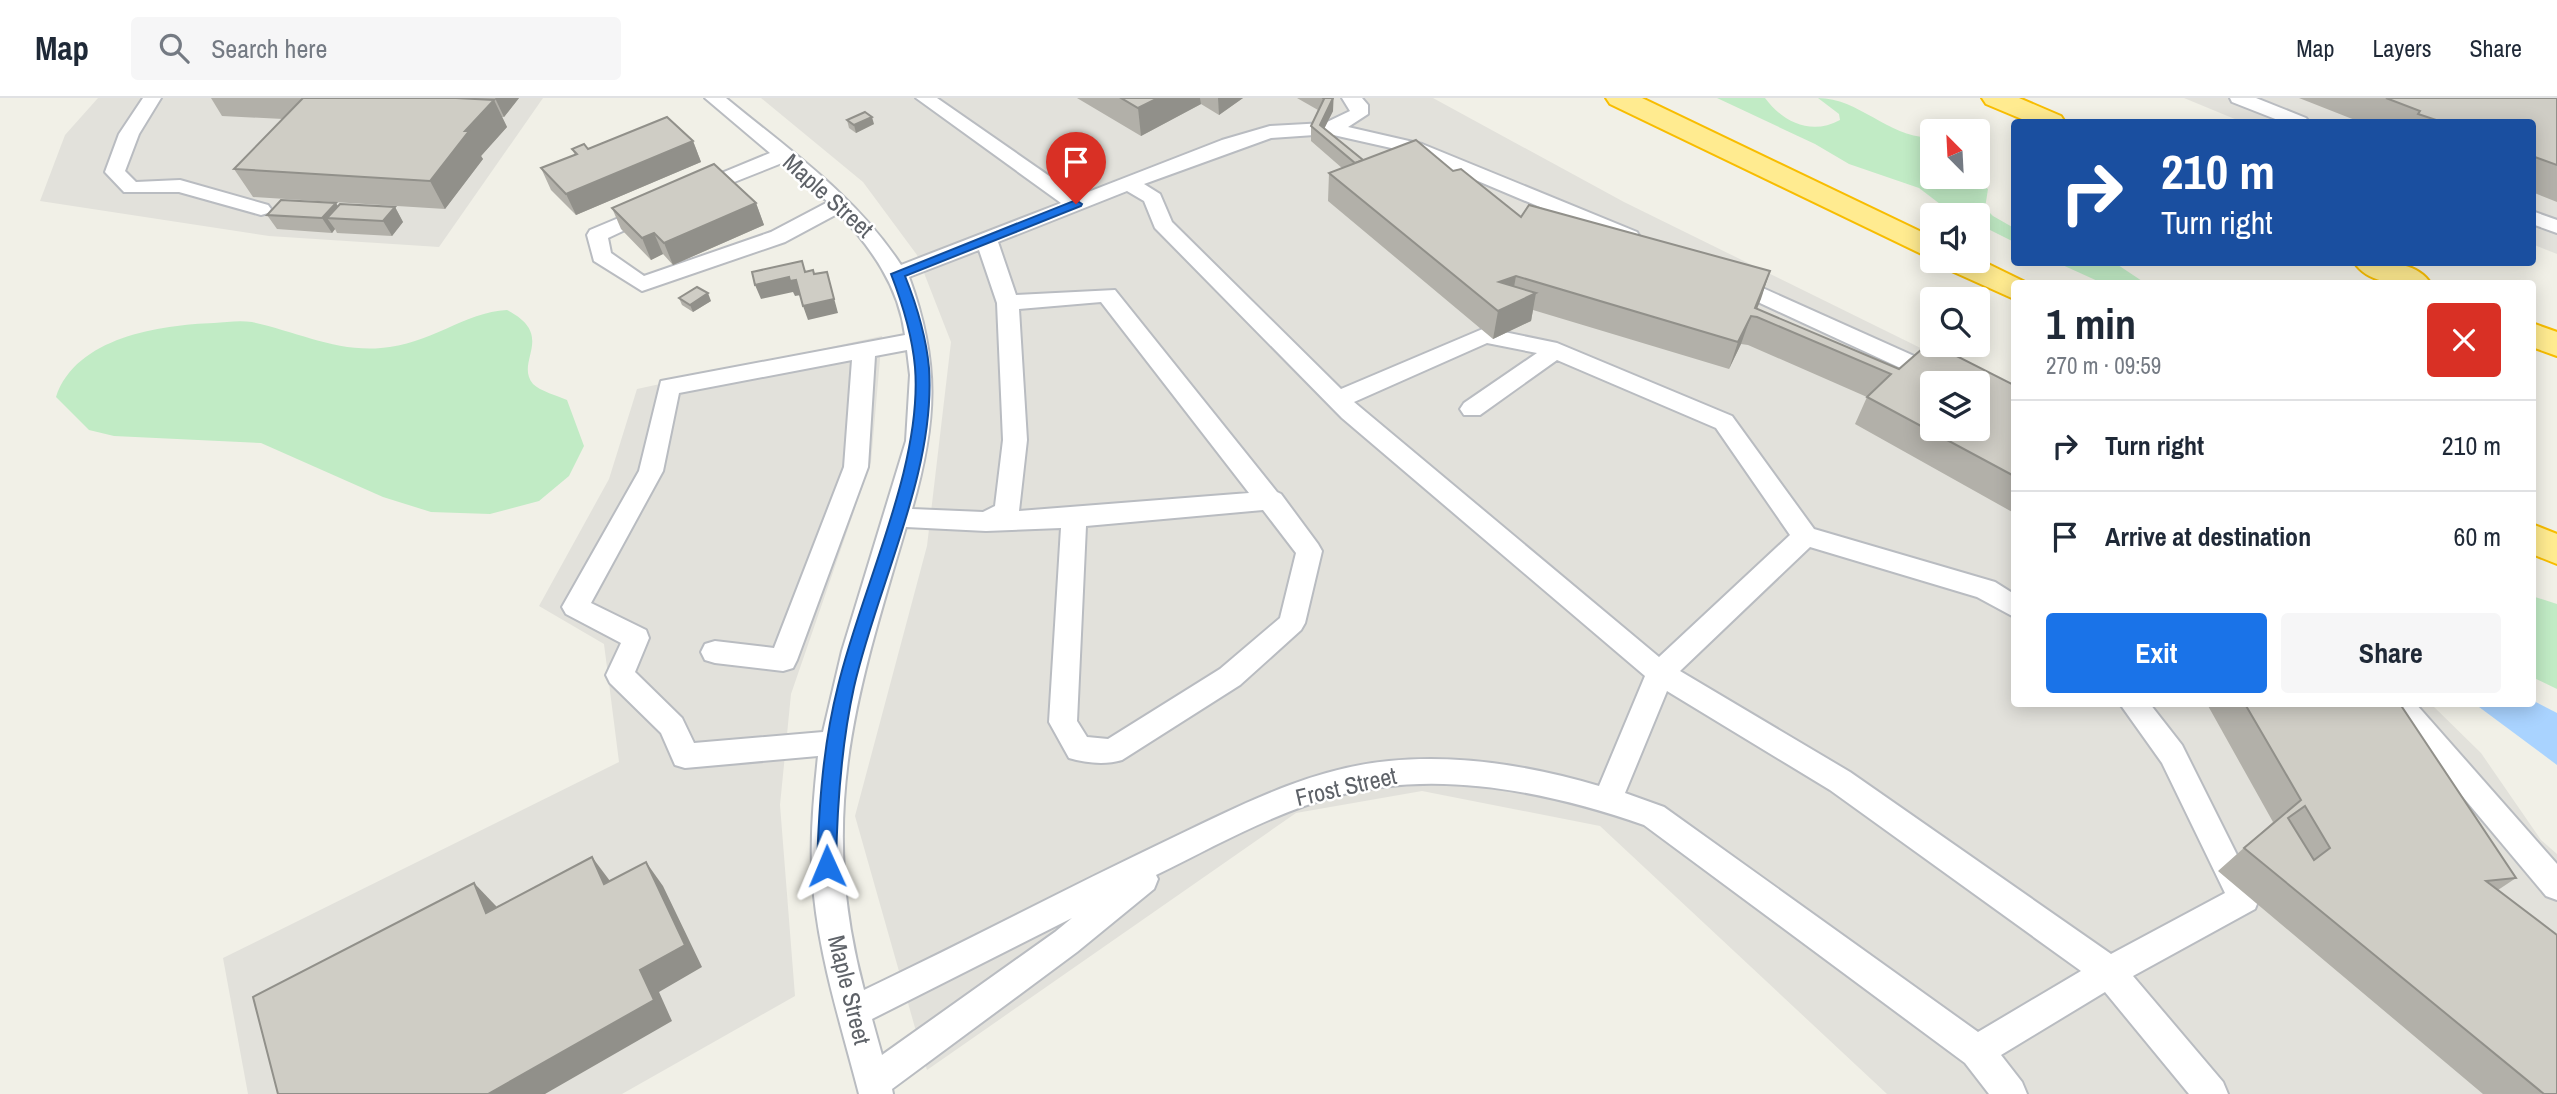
<!DOCTYPE html>
<meta charset="utf-8">
<style>
:root{--surface:#fff;--page:#f6f6f7;--text:#1f2937;--muted:#747a83;--line:#e0e1e3;--accent:#1a73e8}
body{margin:0;font-family:"Archivo Narrow",sans-serif;background:var(--page);color:var(--text);height:100vh;display:flex;flex-direction:column;font-size:26px;white-space:nowrap}
*{box-sizing:border-box;margin:0}
p{font-size:23px;color:var(--muted)}
.icon{flex:none;width:38px;height:38px;fill:none;stroke:currentColor;stroke-width:2;stroke-linecap:round;stroke-linejoin:round}
.map{position:relative;flex:1;overflow:hidden}
.side{position:absolute;left:2011px;top:182px;width:525px;height:427px;display:flex;flex-direction:column;background:var(--surface);border-radius:7px;box-shadow:0 4px 18px #0003}
.side>*{flex:none}
.guide{position:absolute;left:2011px;top:21px;width:525px;height:147px;border-radius:7px;box-shadow:0 4px 18px #0003;background:#1a4fa0;color:#fff;overflow:hidden}
.needle{width:46px;rotate:336deg}
.tools{position:absolute;left:1920px;top:21px;display:grid;gap:14px}
.tools a{display:grid;place-items:center;width:70px;height:70px;border-radius:7px;background:var(--surface);box-shadow:0 4px 18px #0003;font-size:35px}
.pin{position:absolute;display:grid;place-items:center;width:60px;height:60px;color:#fff;margin:-72px -30px;border-radius:50% 50% 50% 0;rotate:-45deg;box-shadow:0 0 7px #0007}
.pin .icon{rotate:45deg}
.me{position:absolute;width:77px;margin:-38px;rotate:359deg;stroke-linejoin:round;filter:drop-shadow(0 0 5px #0008)}
.turn{display:flex;align-items:center;gap:24px;height:147px;padding:0 35px;font-size:32px}
.turn .icon{width:91px;height:91px;stroke-width:2.5}
.turn b{display:block;font-size:49px;line-height:60px}
.round{display:grid;place-items:center;flex:none;width:74px;height:74px;border-radius:7px;background:var(--page)}
.overview{display:flex;align-items:center;justify-content:space-between;height:119px;padding:0 35px}
h1{font-size:42px;font-weight:800;line-height:52px}
.cta{display:flex;gap:14px;margin-top:auto;padding:14px 35px}
.cta a{flex:1;height:80px;border-radius:7px;background:var(--accent);color:#fff;font-size:28px;font-weight:800;line-height:80px;text-align:center}
.cta a+a{background:var(--page);color:var(--text)}
ul{padding:0;list-style:none}
li{display:flex;align-items:center;gap:21px;height:91px;padding:0 35px;border-top:2px solid var(--line)}
li div{flex:1}
li b{display:block;font-size:26px}
li em{font-style:normal}
header{display:flex;align-items:center;gap:42px;box-sizing:border-box;height:98px;padding:0 35px;background:var(--surface);border-bottom:2px solid var(--line)}
header strong{font-size:33px}
nav{display:flex;gap:38px;margin-inline-start:auto;font-size:24px}
.search{width:490px;height:63px;background:var(--page);display:flex;align-items:center;gap:18px;box-sizing:border-box;padding:0 24px;border-radius:7px;color:var(--muted);font-size:26px}
.map>svg:first-child{display:block}
.industrial{fill:#e2e1db;fill-rule:evenodd}
.green{fill:#c1ebc5}
.water{fill:#a9d3ff}
.lines{fill:none;stroke-linecap:round;stroke-linejoin:round}
.minor-casing{stroke:#b9bcc1;stroke-width:4}
.highway-casing{stroke:#f8bd00;stroke-width:4}
.minor{fill:#fff;fill-rule:evenodd}
.highway{fill:#ffeb90;fill-rule:evenodd}
.wall{fill:#b2b0a9}
.shaded-wall{fill:#91908a}
.building{fill:#cfcdc5;stroke:#91908a;stroke-width:2;fill-rule:evenodd}
.route{fill:#1a73e8;stroke:#114b97;stroke-width:2}
.labels{text-anchor:middle;stroke-width:5;stroke-linejoin:round;paint-order:stroke}
.street-label{font-size:24px;fill:#5e6268;stroke:#fff}
</style>
<header>
<strong>Map</strong>
<div class="search"><svg class="icon" aria-label="search" viewBox="0 0 24 24"><circle cx="10" cy="10" r="6"/><path d="M15 15l6 6"/></svg>Search here</div>
<nav><a>Map</a><a>Layers</a><a>Share</a></nav>
</header>
<div class="map">
<svg width="2557" height="996" viewBox="0 0 2557 996">
<rect width="100%" height="100%" fill="#f1f0e7"/>
<g class="industrial">
<polygon points="98,0 543,0 439,149 269,138 40,103 65,37"/>
<path d="M761,0H1433L1624,104L2014,296V606H2431L2481,655L2541,742L2557,756V996H1887L1600,728L1422,693L1296,715L927,972L855,718L927,448L951,244L917,157L863,84ZM1932,285H1978V331H1932Z"/>
<polygon points="2184,0 2557,0 2557,156 2532,146 2532,24 2242,24"/>
<polygon points="882,238 871,364 791,596 780,707 795,898 622,996 248,996 223,860 619,664 604,546 539,508 609,381 637,291"/>
</g>
<g class="green">
<path d="M1717,0H1765C1783,24 1811,38 1840,22L1839,16L1818,0C1860,0 1891,42 1932,39V79H1967L1988,91L1985,110L1993,118L2014,130V144L1978,126V117H1961L1940,106L1919,90L1849,66L1815,46Z"/>
<polygon points="2058,165 2115,165 2145,185 2102,185"/>
<path d="M507,212C557,238 514,263 533,286C540,293 558,298 567,302L584,348L569,378L539,403L490,416L431,414L383,399L261,345L114,338L89,332L56,299C76,239 160,227 214,225C226,224 240,222 252,224C295,233 336,254 381,250C429,247 465,214 507,212Z"/>
<polygon points="2532,498 2557,506 2557,591 2532,579"/>
</g>
<polygon class="water" points="2532,602 2557,615 2557,667 2475,606 2532,606"/>
<g class="lines">
<g class="minor-casing">
<g id="minor">
<polygon points="143,0 161,0 139,36 125,73 136,84 180,82 268,107 271,111 268,115 261,117 179,94 124,94 105,74 119,36"/>
<path d="M705,0H726C789,52 856,98 901,167L1061,105L916,0H937L1078,98L1222,42L1270,28L1325,25L1350,13L1342,0H1362L1368,7V16L1348,29L1422,46L1637,134L1640,139L1637,144H1623L1409,54L1329,36L1271,40L1144,86L1160,96L1172,124L1341,291L1485,230L1557,245L1732,318L1814,431L1995,484L2014,496V519L1977,499L1810,449L1680,573L1850,674L2111,856L2225,795L2162,665L2120,606H2150L2182,647L2259,801L2255,811L2133,878L2223,984L2228,996H2189L2105,894L2001,957L2022,984L2027,996H1989L1965,965L1644,727C1548,694 1437,670 1336,698C1273,715 1215,748 1156,777L1158,781L1154,791L1077,854L892,991L893,996H859C842,930 821,866 814,798C809,751 813,705 818,658L685,670L675,667L661,635L610,585L606,577L621,545L566,516L562,509L639,373L661,283L905,237C899,188 871,150 839,115L785,144L642,193L594,163L587,137L590,132L652,106L659,108L662,112L659,116L608,140L611,155L644,178L771,134L828,104L782,65L704,96H690L687,92L690,88L770,55ZM1127,93L1144,103L1155,130L1342,320L1645,578L1599,688C1532,668 1458,656 1389,663C1311,670 1239,708 1170,741C1067,790 967,843 864,892C817,716 856,597 906,429L986,433L1061,430L1049,624L1069,660C1085,665 1106,667 1122,662L1240,587L1301,532L1305,525L1322,453L1318,446L1281,396L1277,394L1115,192L1016,197L998,144ZM979,152L997,205L1003,342L995,408L983,414L912,411C937,324 940,264 909,179ZM1101,204L1249,395L1019,413L1027,342L1019,211ZM1487,245L1537,255L1464,305L1460,311L1464,317H1480L1557,262L1716,330L1790,437L1659,559L1354,304ZM907,252L910,277L906,343L842,553L823,634L694,645L682,620L635,574L649,540L646,532L591,505L663,373L679,295L852,262L844,369L774,550L715,543L705,546L701,554L705,562L715,565L783,573L793,570L797,562L868,369L875,258ZM1263,412L1296,455L1280,520L1220,571L1108,641L1087,639L1077,623L1086,428ZM1667,593L1830,692L2081,873L1978,934L1664,709L1625,695ZM1072,820L1055,834L882,957L872,921Z"/>
<polygon points="2230,0 2256,0 2306,20 2309,24 2283,24 2232,4"/>
<polygon points="2532,113 2557,122 2557,135 2532,126"/>
<polygon points="1729,175 1961,279 1965,285 1933,285 1721,187 1718,182"/>
<polygon points="2385,606 2416,606 2557,766 2557,802 2546,798"/>
</g>
</g>
<g class="highway-casing">
<g id="highway">
<polygon points="1606,0 1642,0 1932,139 1932,161 1610,6"/>
<polygon points="1982,0 2019,0 2061,18 2065,24 2029,24 1986,6"/>
<polygon points="1978,161 2025,184 2026,186 2014,186 2014,201 1945,170 1940,163"/>
<path d="M2354,164C2379,164 2416,161 2431,186C2406,186 2370,189 2354,164Z"/>
<polygon points="2532,225 2557,234 2557,258 2532,249"/>
<polygon points="2532,426 2557,436 2557,466 2532,456"/>
</g>
</g>
<use href="#minor" class="minor"/>
<use href="#highway" class="highway"/>
</g>
<g class="wall">
<polygon points="211,0 519,0 504,19 502,19 507,29 481,58 483,61 445,111 253,99 234,71 283,21 222,18"/>
<polygon points="1077,0 1243,0 1219,17 1201,6 1141,38"/>
<polygon points="1297,0 1334,0 1333,13 1324,31 1363,62 1453,73 1521,119 1770,173 1757,211 1899,271 2014,287 2014,415 1855,326 1867,299 1748,247 1741,246 1729,271 1533,212 1531,223 1493,241 1328,103 1329,75 1342,70 1311,43 1311,28 1318,12"/>
<polygon points="2299,0 2557,0 2557,104 2532,94 2532,24 2360,24"/>
<polygon points="847,22 874,26 856,35 849,30"/>
<polygon points="693,43 701,64 576,117 551,92 541,70 575,57 572,51 588,51"/>
<polygon points="756,105 764,127 673,167 663,156 651,162 621,131 612,110"/>
<polygon points="338,108 395,109 403,124 392,138 337,135 335,131 332,135 277,131 267,117"/>
<polygon points="679,200 711,203 693,214 682,207"/>
<polygon points="2207,606 2400,606 2516,780 2498,792 2557,996 2483,996 2218,773 2273,724"/>
</g>
<g class="shaded-wall">
<polygon points="495,0 519,0 504,19"/>
<polygon points="1158,0 1200,0 1201,6 1141,38 1138,10"/>
<polygon points="1218,0 1243,0 1219,17"/>
<polygon points="1333,0 1333,13 1321,37 1320,27"/>
<polygon points="494,2 507,29 481,58 483,61 445,111 430,83 465,33"/>
<polygon points="872,19 874,26 856,35 854,27"/>
<polygon points="693,43 701,64 576,117 566,96"/>
<polygon points="336,105 345,120 327,120 335,131 332,135 322,120"/>
<polygon points="756,105 764,127 673,167 664,145"/>
<polygon points="395,109 403,124 392,138 383,123"/>
<polygon points="654,135 663,156 651,162 642,140"/>
<polygon points="1770,173 1761,201 1754,218 1752,218"/>
<polygon points="827,174 838,215 808,222 803,208"/>
<polygon points="1516,178 1511,206 1495,212 1499,184"/>
<polygon points="789,179 796,182 801,197 795,198 793,194 761,201 755,187"/>
<polygon points="708,195 711,203 693,214 690,207"/>
<polygon points="1536,195 1531,223 1493,241 1498,213"/>
<polygon points="1751,218 1741,246 1729,271 1738,244"/>
<polygon points="592,759 610,783 604,786"/>
<polygon points="646,764 663,788 702,869 659,894 672,923 545,996 488,996 640,872"/>
<polygon points="474,785 496,808 508,837 486,815"/>
</g>
<g class="building">
<polygon points="303,0 456,0 494,2 465,33 469,33 430,83 234,71"/>
<polygon points="1121,0 1158,0 1138,10"/>
<polygon points="1323,0 1333,0 1320,27 1363,62 1355,65 1311,28 1324,1"/>
<polygon points="2386,0 2557,0 2557,67 2532,58 2532,24 2442,24 2418,16 2420,13"/>
<polygon points="865,14 872,19 854,27 847,22"/>
<polygon points="667,19 693,43 566,96 541,70 577,56 572,51 584,46 588,51"/>
<path d="M1416,42L1453,73L1461,71L1521,119L1529,107L1770,173L1755,210L1899,271L1930,244L1932,245V247H1935L2014,287V378L1867,299L1891,276L1757,219L1751,218L1738,244L1516,178L1499,184L1536,195L1498,213L1329,75ZM1932,285H1978V331H1932Z"/>
<polygon points="714,66 756,105 664,145 654,135 642,140 612,110"/>
<polygon points="281,102 336,105 322,120 267,117"/>
<polygon points="340,106 395,109 383,123 327,120"/>
<polygon points="802,163 805,174 813,172 814,176 827,174 834,201 803,208 796,182 790,183 789,179 755,187 752,174"/>
<polygon points="697,189 708,195 690,207 679,200"/>
<path d="M2245,606H2400L2516,780L2486,783L2557,837V996H2544L2244,750L2301,702ZM2305,708L2330,750L2314,762L2288,720Z"/>
<polygon points="592,759 604,786 646,764 685,847 640,872 654,902 488,996 278,996 253,899 474,785 486,815"/>
</g>
<path class="route" d="M1076,102L1082,106L1081,108L905,178C917,208 926,237 929,270C936,374 877,488 854,589C841,648 837,707 836,768L833,774H820L817,768C819,707 823,647 838,588C861,491 923,368 915,269C912,236 903,207 891,176Z"/>
<g class="labels">
<g class="street-label">
<text transform="translate(828 98) rotate(42)" y="8">Maple Street</text>
<text transform="translate(1346 689) rotate(-13)" y="8">Frost Street</text>
<text transform="translate(849 892) rotate(76)" y="8">Maple Street</text>
</g>
</g>
</svg>
<div class="tools">
<a><svg class="needle" viewBox="-14 -14 28 28"><path d="M0-13l5 13h-10z" fill="#e53935"/><path d="M0 13l5-13h-10z" fill="#747a83"/></svg></a>
<a><svg class="icon" aria-label="sound" viewBox="0 0 24 24"><path d="M4 9h4l5-4v14l-5-4H4zM17 9q2 3 0 6"/></svg></a>
<a><svg class="icon" aria-label="search" viewBox="0 0 24 24"><circle cx="10" cy="10" r="6"/><path d="M15 15l6 6"/></svg></a>
<a><svg class="icon" aria-label="layers" viewBox="0 0 24 24"><path d="M12 4l9 5-9 5-9-5zM3 14l9 5 9-5"/></svg></a>
</div>
<div class="pin" style="left:1076px;top:106px;background:#d93025"><svg class="icon" aria-label="arrive" viewBox="0 0 24 24"><path d="M6 21V4h12l-3 4 3 4H6"/></svg></div>
<svg class="me" style="left:827px;top:768px" viewBox="-20 -20 40 40"><path d="M0-17L14 15 0 8-14 15z" fill="#1a73e8" stroke="#fff" stroke-width="4"/></svg>
<div class="guide">
<div class="turn"><svg class="icon" aria-label="right" viewBox="0 0 24 24"><path d="M7 20v-9h11M14 6l5 5-5 5"/></svg><div><b>210 m</b>Turn right</div></div>
</div>
<section class="side">
<div class="overview"><div><h1>1 min</h1><p>270 m · 09:59</p></div><a class="round" style="background:#d93025;color:#fff"><svg class="icon" aria-label="close" viewBox="0 0 24 24"><path d="M6 6l12 12M18 6L6 18"/></svg></a></div>
<ul>
<li><svg class="icon" aria-label="right" viewBox="0 0 24 24"><path d="M7 20v-9h11M14 6l5 5-5 5"/></svg><div><b>Turn right</b></div><em>210 m</em></li>
<li><svg class="icon" aria-label="arrive" viewBox="0 0 24 24"><path d="M6 21V4h12l-3 4 3 4H6"/></svg><div><b>Arrive at destination</b></div><em>60 m</em></li>
</ul>
<div class="cta"><a>Exit</a><a>Share</a></div>
</section>
</div>
